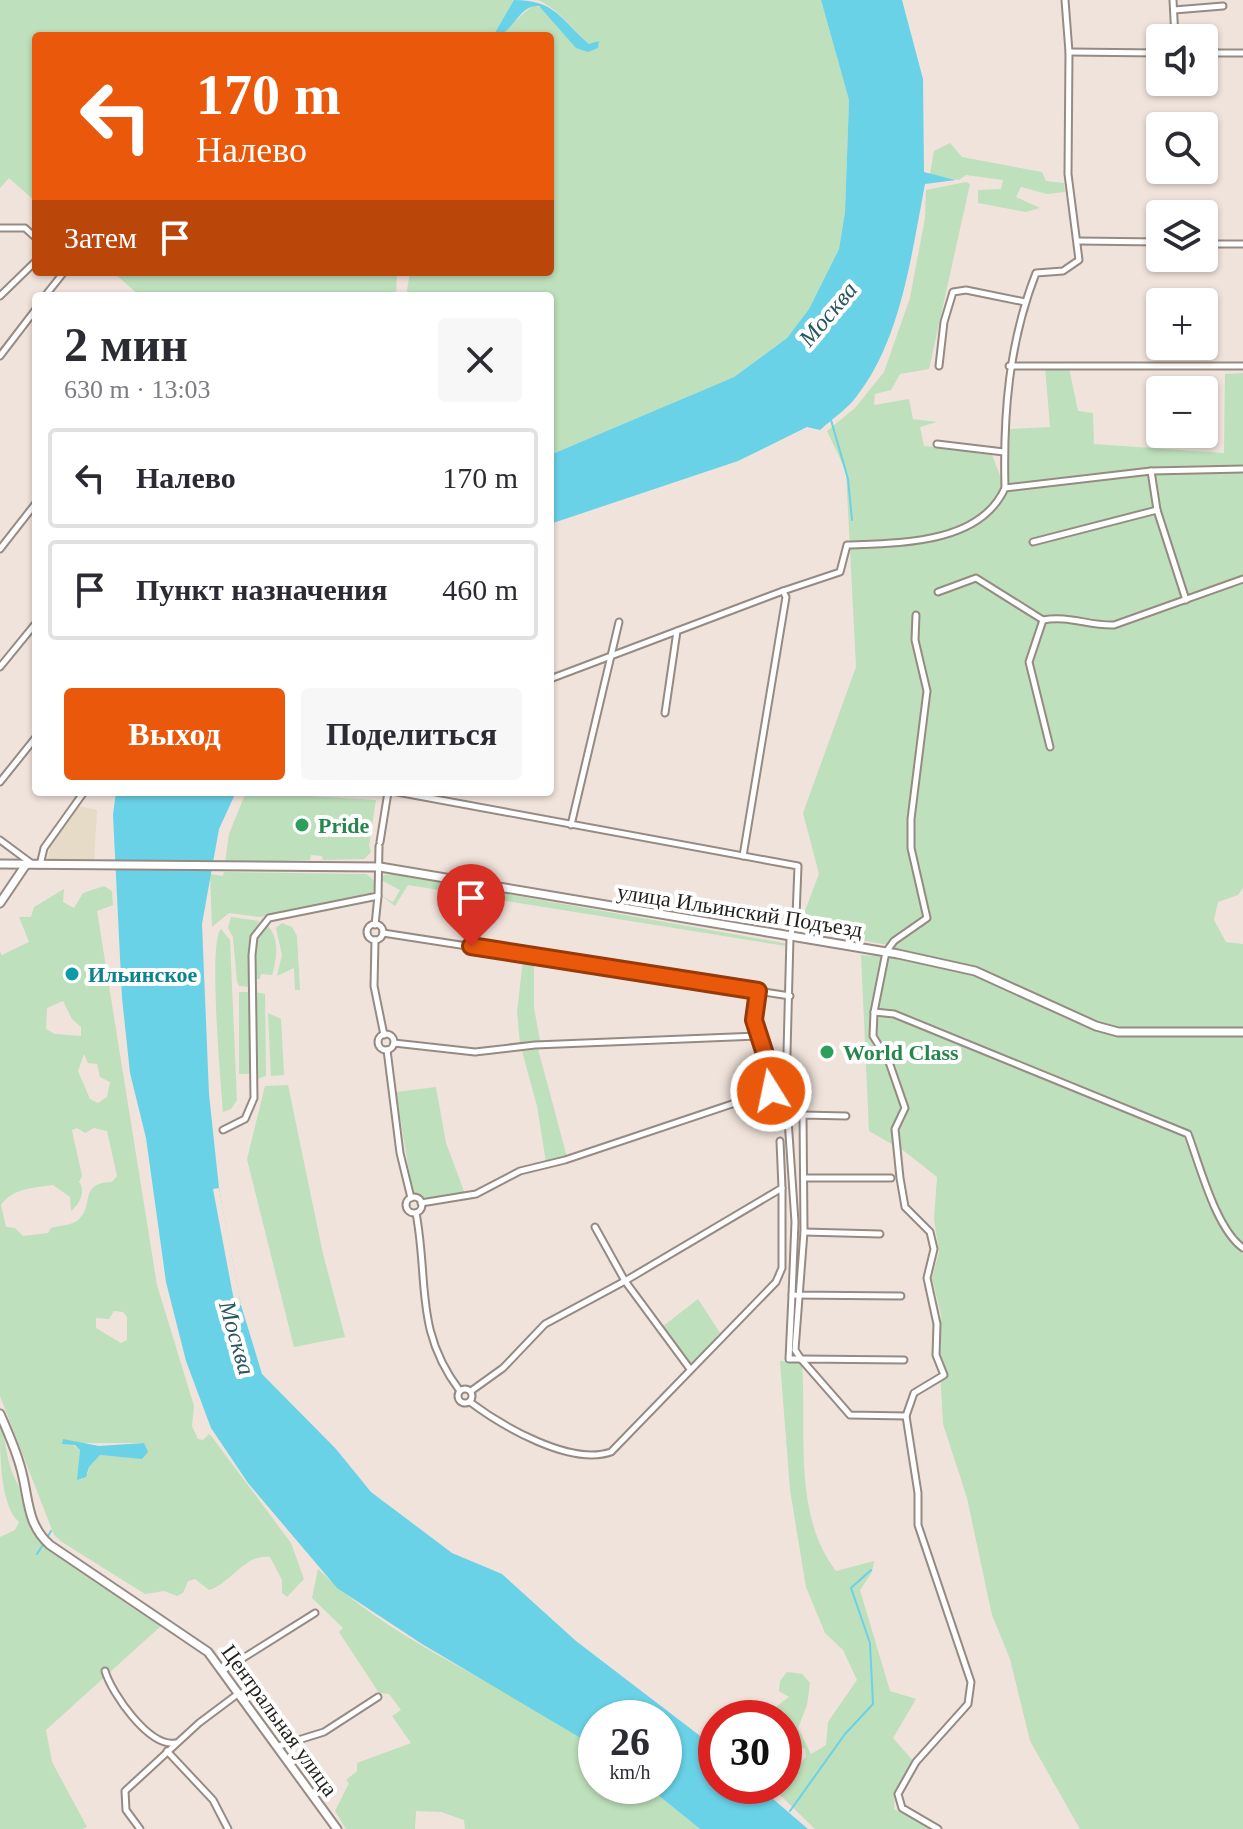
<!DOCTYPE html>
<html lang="ru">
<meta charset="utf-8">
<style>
:root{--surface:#fff;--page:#f7f7f7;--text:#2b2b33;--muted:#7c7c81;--line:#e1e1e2;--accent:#ea580c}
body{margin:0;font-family:Georgia,serif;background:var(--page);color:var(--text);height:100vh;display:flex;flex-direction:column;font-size:30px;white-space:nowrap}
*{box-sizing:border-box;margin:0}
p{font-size:26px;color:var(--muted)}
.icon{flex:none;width:44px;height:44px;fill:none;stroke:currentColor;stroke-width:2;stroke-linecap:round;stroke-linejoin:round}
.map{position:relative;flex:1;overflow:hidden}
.side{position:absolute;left:32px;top:292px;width:522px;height:504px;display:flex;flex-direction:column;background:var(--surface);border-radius:8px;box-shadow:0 2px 6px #0004}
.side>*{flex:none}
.top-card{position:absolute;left:32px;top:32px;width:522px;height:244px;border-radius:8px;box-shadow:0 2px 6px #0004;background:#ea580c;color:#fff;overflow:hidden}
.controls{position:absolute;left:1146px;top:24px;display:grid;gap:16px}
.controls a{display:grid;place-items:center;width:72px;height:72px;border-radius:8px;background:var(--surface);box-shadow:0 2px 6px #0004;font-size:40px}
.speed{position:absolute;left:578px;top:1700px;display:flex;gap:16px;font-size:40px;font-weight:700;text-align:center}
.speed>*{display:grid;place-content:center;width:104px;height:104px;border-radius:50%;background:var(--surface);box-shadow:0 2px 6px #0004;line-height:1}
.speed small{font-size:20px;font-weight:400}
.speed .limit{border:12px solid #d22;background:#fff;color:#111}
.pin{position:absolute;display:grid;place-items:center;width:68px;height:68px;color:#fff;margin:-82px -34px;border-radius:50% 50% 50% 0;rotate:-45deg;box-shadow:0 0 8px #0007}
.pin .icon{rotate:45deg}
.me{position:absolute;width:88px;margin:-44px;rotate:350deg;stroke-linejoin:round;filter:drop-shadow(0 0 6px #0008)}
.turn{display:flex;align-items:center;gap:28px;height:168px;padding:0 32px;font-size:36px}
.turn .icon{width:104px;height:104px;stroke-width:2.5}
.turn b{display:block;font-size:56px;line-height:68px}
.then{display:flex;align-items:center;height:76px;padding:0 32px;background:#0003;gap:16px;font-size:30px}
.round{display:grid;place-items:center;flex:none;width:84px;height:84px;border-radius:8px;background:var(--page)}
.overview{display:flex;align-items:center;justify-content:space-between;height:136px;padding:0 32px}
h1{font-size:48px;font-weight:700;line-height:60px}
.cta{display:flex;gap:16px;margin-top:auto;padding:16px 32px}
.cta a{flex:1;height:92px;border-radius:8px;background:var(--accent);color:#fff;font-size:32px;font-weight:700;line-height:92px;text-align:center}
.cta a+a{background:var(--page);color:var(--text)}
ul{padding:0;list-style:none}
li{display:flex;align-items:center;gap:24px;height:100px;margin:0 16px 12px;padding:0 16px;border:4px solid var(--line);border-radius:8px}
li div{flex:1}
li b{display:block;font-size:30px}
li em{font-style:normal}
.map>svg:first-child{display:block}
.commercial{fill:#e5dbc6}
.green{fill:#bee0bc;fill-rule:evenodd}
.water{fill:#6ad2e7}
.pier{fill:#f0e3db}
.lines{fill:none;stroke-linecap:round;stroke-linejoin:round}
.stream{stroke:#6ad2e7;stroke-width:2}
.minor-casing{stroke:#968a83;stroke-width:9}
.secondary-casing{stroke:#968a83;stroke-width:11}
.minor{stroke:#fff;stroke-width:5}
.secondary{stroke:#fff;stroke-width:7}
.route-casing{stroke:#983908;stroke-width:20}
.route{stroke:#ea580c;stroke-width:14}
.leisure-dot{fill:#2e9e5b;stroke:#fff;stroke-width:3}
.culture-dot{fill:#0f9aa8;stroke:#fff;stroke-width:3}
.labels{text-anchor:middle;stroke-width:8;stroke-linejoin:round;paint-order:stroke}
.leisure-label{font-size:22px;font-weight:bold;fill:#27864d;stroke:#fff;text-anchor:start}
.street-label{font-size:22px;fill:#221e1b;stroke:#fff}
.culture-label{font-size:22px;font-weight:bold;fill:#0d838f;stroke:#fff;text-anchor:start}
.water-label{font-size:24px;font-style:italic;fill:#28565f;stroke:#fff}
</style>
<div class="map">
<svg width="1243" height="1829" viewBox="0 0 1243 1829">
<rect width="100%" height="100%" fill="#f0e3db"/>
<polygon class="commercial" points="79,806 97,810 94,861 51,860 48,858 51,844"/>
<g class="green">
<polygon points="0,0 514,0 493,36 36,36 36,202 9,178 0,188"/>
<path d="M538,0H821L849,100L845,212L839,249L809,309L787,338L734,377L550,455V296H406L410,272H550V36H499L533,5L545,9L583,48L588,52L596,44H589C573,30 559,9 538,0Z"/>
<polygon points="950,143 962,157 1042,172 1046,181 1064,183 1065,192 1047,194 1021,187 1016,197 1040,208 1026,212 978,203 978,190 1001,189 1003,180 966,175 959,180 930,174 934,151"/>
<polygon points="966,182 970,184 929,369 900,374 891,390 875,394 874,405 909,399 913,419 937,422 920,427 924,446 991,452 1001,478 1009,429 1050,427 1045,367 1069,368 1078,411 1093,413 1094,444 1224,453 1225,374 1243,373 1243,888 1238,895 1218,902 1214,920 1226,942 1243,944 1243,1829 1080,1829 1030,1741 1010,1659 992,1615 967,1498 943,1424 939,1352 941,1315 932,1278 939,1252 934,1219 937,1177 904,1151 869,1131 861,955 890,957 894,946 798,929 819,874 803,813 856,667 846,471 827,431 855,408 884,372 910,298 925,218 926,190"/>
<polygon points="113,272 397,272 396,295 140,296"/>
<polygon points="246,792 376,800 369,846 371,852 364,859 323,860 322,856 311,855 310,860 225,863 229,834"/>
<polygon points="224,872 366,874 374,880 376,889 368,895 274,914 259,917 229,913 212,927 210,874 223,876"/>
<polygon points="394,874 784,943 786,946 408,885 395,906 382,896 393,902 400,890 381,880 384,875"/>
<path d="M104,886L112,891L113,905L97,911L157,1285L194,1406L192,1426L198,1439L203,1440L209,1434L212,1437L291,1543L304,1579L287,1597L282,1593V1580L270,1557C245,1553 232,1583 209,1590L195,1579L188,1581L183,1593L177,1596L164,1591L145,1594L62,1542L54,1535L0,1396V952L2,955L29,942L19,917H31L34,907L64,889L63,902L74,908L83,893ZM63,1001L72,1019L81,1027V1036L55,1034L46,1029L47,1008ZM84,1054L88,1063L97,1064L100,1077L110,1082L107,1097L98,1103L90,1099L78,1071ZM77,1128L85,1133L94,1128L107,1131L117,1176L112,1182C77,1183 96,1206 77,1221C71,1225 58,1226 51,1228L48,1233L23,1236L15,1228L6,1227L1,1205C12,1188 34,1188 53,1185L70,1197L71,1211C80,1204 86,1191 79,1182L82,1176L72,1130ZM114,1311L123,1312L127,1317V1340L121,1343L96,1328V1318L109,1319ZM90,1443H144L135,1458L100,1455L89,1467L88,1474L79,1472L80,1450L72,1444Z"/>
<polygon points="231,917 259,921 250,949 249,987 239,986 237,981 233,937 228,928"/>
<polygon points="282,923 292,927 297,936 300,990 295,990 294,968 277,976 282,955 276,928"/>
<path d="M267,925C280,938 277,958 272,975L261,974L260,979H255C255,961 251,936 267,925Z"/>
<path d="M221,929L230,940L237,1100L231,1109L223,1112C221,1085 208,942 221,929Z"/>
<polygon points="523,960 534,961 534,1008 540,1041 520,1044 517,1011"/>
<polygon points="239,992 249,992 252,1074 239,1074"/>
<polygon points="255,992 265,994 266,1076 257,1079"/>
<polygon points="268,1013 281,1019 284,1075 271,1076"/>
<polygon points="538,1049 567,1157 546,1162 537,1106 522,1051"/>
<polygon points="288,1085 323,1254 345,1337 294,1347 247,1159 265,1086"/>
<polygon points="436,1087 446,1143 465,1194 425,1200 413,1195 396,1092"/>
<polygon points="698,1299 720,1333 691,1364 662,1327"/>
<path d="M780,1361L802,1362C807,1430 792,1514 836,1571L874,1561L872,1572L860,1590L890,1691L916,1699L893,1738L914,1762L895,1794L894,1809L931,1829H815L777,1792L806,1757L805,1749L796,1745L784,1747V1718H775L773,1709L789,1697L779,1691L780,1681L787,1672L802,1674L810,1683L807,1705L798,1728L811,1754L826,1745L828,1722L857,1680L843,1650L825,1633L806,1587L790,1490Z"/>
<path d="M0,1425C6,1440 6,1454 11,1469C13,1477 19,1485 21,1493C29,1521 24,1527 48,1549L162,1625L46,1730L52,1762L87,1827L82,1829H0V1537L15,1530L19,1522C0,1506 0,1453 0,1425Z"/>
<path d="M318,1569C396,1646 507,1684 596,1747V1786H647L700,1829H465L464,1820L441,1812L416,1811L415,1829H346L335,1811L349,1783L346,1780L357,1771V1763L411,1743L392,1716L401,1710L389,1694L379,1693L339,1632L343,1628L312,1598Z"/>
</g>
<g class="water">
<path d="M514,0C556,0 561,20 589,44L599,41L598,48L588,52L576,48L539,6C518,4 514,35 493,36Z"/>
<path d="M821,0H902L923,79L924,172L956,180L925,184C911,256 901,343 853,401C844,411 831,420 820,430L807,427L738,461L550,524V455L734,377L787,338L809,309L839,249L845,212L849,100Z"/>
<polygon points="116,792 236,792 219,829 202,924 209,1094 219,1188 228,1238 241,1305 262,1374 336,1449 371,1492 452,1553 502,1574 576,1641 708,1742 716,1748 716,1786 758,1786 808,1829 700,1829 647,1786 664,1786 664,1718 596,1718 596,1747 422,1644 337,1588 248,1483 211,1428 186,1361 166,1282 146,1138 130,1073 122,998 113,815"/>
<polygon points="63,1439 99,1446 144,1443 148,1452 142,1459 100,1455 89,1467 86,1477 77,1480 80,1450 75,1445 62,1444"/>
</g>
<polygon class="pier" points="219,1188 241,1305 235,1306 213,1189"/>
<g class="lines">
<g class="stream">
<polyline points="831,420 848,479 852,520"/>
<polyline points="47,1538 51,1531"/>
<polyline points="37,1554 44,1543"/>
<polyline points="790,1811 845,1734 873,1704 870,1643 851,1588 871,1570"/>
</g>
<g class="minor-casing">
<g id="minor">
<polyline points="1173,0 1175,38"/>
<polyline points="1174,10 1223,6"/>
<polyline points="1069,52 1160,53"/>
<polyline points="1204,53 1243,53"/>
<polyline points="0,228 25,228 36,238"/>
<polyline points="1078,241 1160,242"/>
<polyline points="1204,244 1243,244"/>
<polyline points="0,296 36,261"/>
<polyline points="45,296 64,272"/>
<polyline points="0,356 36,309"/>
<polyline points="939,366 944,322 953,292 966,290 1025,302"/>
<polyline points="1009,366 1243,366"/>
<polyline points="937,444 1004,452"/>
<polyline points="1151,471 1157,510"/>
<path d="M1005,488C1003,414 1009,342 1036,273L1063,271L1079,260L1068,174L1069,52L1065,0"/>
<polyline points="1033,542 1157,510 1186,600"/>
<polyline points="0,549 36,503"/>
<path d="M938,592L976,578L1043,620C1068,615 1089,626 1114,625L1243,579"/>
<polyline points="916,615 915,640 927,691 911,819 911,848 927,918 894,941 886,952 874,1012 873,1036 889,1062 905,1108 895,1129 900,1178 905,1207 930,1232 934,1249 927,1278 937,1324 936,1355 944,1375 914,1393 906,1416 918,1493 918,1525 971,1682 968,1704 916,1762 898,1794 902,1808 938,1829"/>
<polyline points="1043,620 1029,662 1050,747"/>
<polyline points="0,667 36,623"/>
<polyline points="550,679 783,591"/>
<polyline points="665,713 677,631"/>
<polyline points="0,782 36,737"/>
<polyline points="397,792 798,866 796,916 790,937 786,1090 795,1222 792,1295 901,1296"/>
<polyline points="571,825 619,622"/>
<polyline points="0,840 31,863"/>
<polyline points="380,842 388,792"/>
<path d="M743,856L786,597L783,591L840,572L847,545C901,543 980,544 1005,488L1151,471L1243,469"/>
<polyline points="40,865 44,848 84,792"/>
<circle cx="375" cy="932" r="8"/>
<polyline points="375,925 378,896"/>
<polyline points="383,933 790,996"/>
<polyline points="375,940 374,986 384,1035"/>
<path d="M874,1012L894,1014L1188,1134C1200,1166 1216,1229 1243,1248"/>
<circle cx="386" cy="1042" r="8"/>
<polyline points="394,1043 475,1052 535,1045 758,1036"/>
<polyline points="387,1050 400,1153 411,1198"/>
<polyline points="787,1114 803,1115"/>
<polyline points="223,1130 245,1119 254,1098 252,955 254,937 269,918 378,896 379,846"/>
<polyline points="804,1178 891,1178"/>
<circle cx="414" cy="1205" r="8"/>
<polyline points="421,1203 476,1194 520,1171 565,1160 771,1091 776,1088 754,1020 758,991"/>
<path d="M416,1213C429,1282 414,1330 460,1391"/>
<polyline points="595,1227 625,1281 690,1369"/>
<polyline points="804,1232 880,1234"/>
<polyline points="792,1295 789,1359 800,1359"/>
<polyline points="801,1359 795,1350 804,1232 803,1115 846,1116"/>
<polyline points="904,1360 801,1359 850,1415 906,1416"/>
<circle cx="465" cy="1396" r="7"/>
<polyline points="471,1391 503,1368 545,1324 625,1281 782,1188 780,1141"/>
<path d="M470,1402C502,1426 570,1466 611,1452L776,1282L782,1268V1188"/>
<polyline points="224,1670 315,1613"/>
<path d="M105,1671C112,1694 149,1747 175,1743"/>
<polyline points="279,1746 324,1732 378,1697"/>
<polyline points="167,1751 213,1800 228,1829"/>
<polyline points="140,1829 126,1810 125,1791 199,1723 239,1693"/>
</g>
</g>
<g class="secondary-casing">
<g id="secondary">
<polyline points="0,864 380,867 898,954 975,971 1096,1026 1118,1032 1243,1032"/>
<polyline points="0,903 25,866"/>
<path d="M0,1414C8,1432 16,1450 21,1469C29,1497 26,1524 50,1545L208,1652L337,1829"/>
</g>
</g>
<use href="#minor" class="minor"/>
<use href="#secondary" class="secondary"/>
</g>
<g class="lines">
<g class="route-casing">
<polyline id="route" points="471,946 758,991 754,1020 776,1088 771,1091"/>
</g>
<use href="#route" class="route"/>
</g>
<g class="leisure-dot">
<circle cx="302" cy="825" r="8"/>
<circle cx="827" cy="1052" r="8"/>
</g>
<circle class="culture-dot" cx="72" cy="974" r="8"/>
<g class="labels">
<g class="leisure-label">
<text x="318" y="833">Pride</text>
<text x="843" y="1060">World Class</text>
</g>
<g class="street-label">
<text transform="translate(740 910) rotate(9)" y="8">улица Ильинский Подъезд</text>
<text transform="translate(280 1720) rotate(54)" y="8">Центральная улица</text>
</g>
<g class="culture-label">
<text x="88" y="982">Ильинское</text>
</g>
<g class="water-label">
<text transform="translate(828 314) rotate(-50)" y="8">Москва</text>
<text transform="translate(237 1338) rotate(74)" y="8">Москва</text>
</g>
</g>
</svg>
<div class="controls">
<a><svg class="icon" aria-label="sound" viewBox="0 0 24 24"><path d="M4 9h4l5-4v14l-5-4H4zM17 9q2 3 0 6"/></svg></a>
<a><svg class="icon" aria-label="search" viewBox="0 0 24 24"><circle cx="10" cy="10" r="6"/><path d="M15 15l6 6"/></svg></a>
<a><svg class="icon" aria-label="layers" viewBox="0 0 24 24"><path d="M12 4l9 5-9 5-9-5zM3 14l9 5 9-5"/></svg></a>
<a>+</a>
<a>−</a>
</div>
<div class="speed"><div>26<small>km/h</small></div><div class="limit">30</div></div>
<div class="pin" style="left:471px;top:946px;background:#d93025"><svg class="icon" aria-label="arrive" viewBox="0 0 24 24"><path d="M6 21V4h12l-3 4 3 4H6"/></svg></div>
<svg class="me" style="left:771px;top:1091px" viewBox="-20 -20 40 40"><circle r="17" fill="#ea580c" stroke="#fff" stroke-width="3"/><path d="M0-11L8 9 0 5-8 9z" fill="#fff"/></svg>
<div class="top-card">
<div class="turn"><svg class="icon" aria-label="left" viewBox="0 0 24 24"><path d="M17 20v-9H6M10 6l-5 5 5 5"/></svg><div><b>170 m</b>Налево</div></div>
<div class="then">Затем<svg class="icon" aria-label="arrive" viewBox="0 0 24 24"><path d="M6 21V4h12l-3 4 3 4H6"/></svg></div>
</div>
<section class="side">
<div class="overview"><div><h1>2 мин</h1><p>630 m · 13:03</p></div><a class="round"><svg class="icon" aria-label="close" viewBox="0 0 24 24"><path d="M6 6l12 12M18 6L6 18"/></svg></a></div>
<ul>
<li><svg class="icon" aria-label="left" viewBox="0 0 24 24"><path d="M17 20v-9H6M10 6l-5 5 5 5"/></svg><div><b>Налево</b></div><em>170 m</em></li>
<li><svg class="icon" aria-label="arrive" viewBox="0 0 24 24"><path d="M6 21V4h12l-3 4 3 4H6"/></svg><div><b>Пункт назначения</b></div><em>460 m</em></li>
</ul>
<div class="cta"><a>Выход</a><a>Поделиться</a></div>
</section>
</div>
